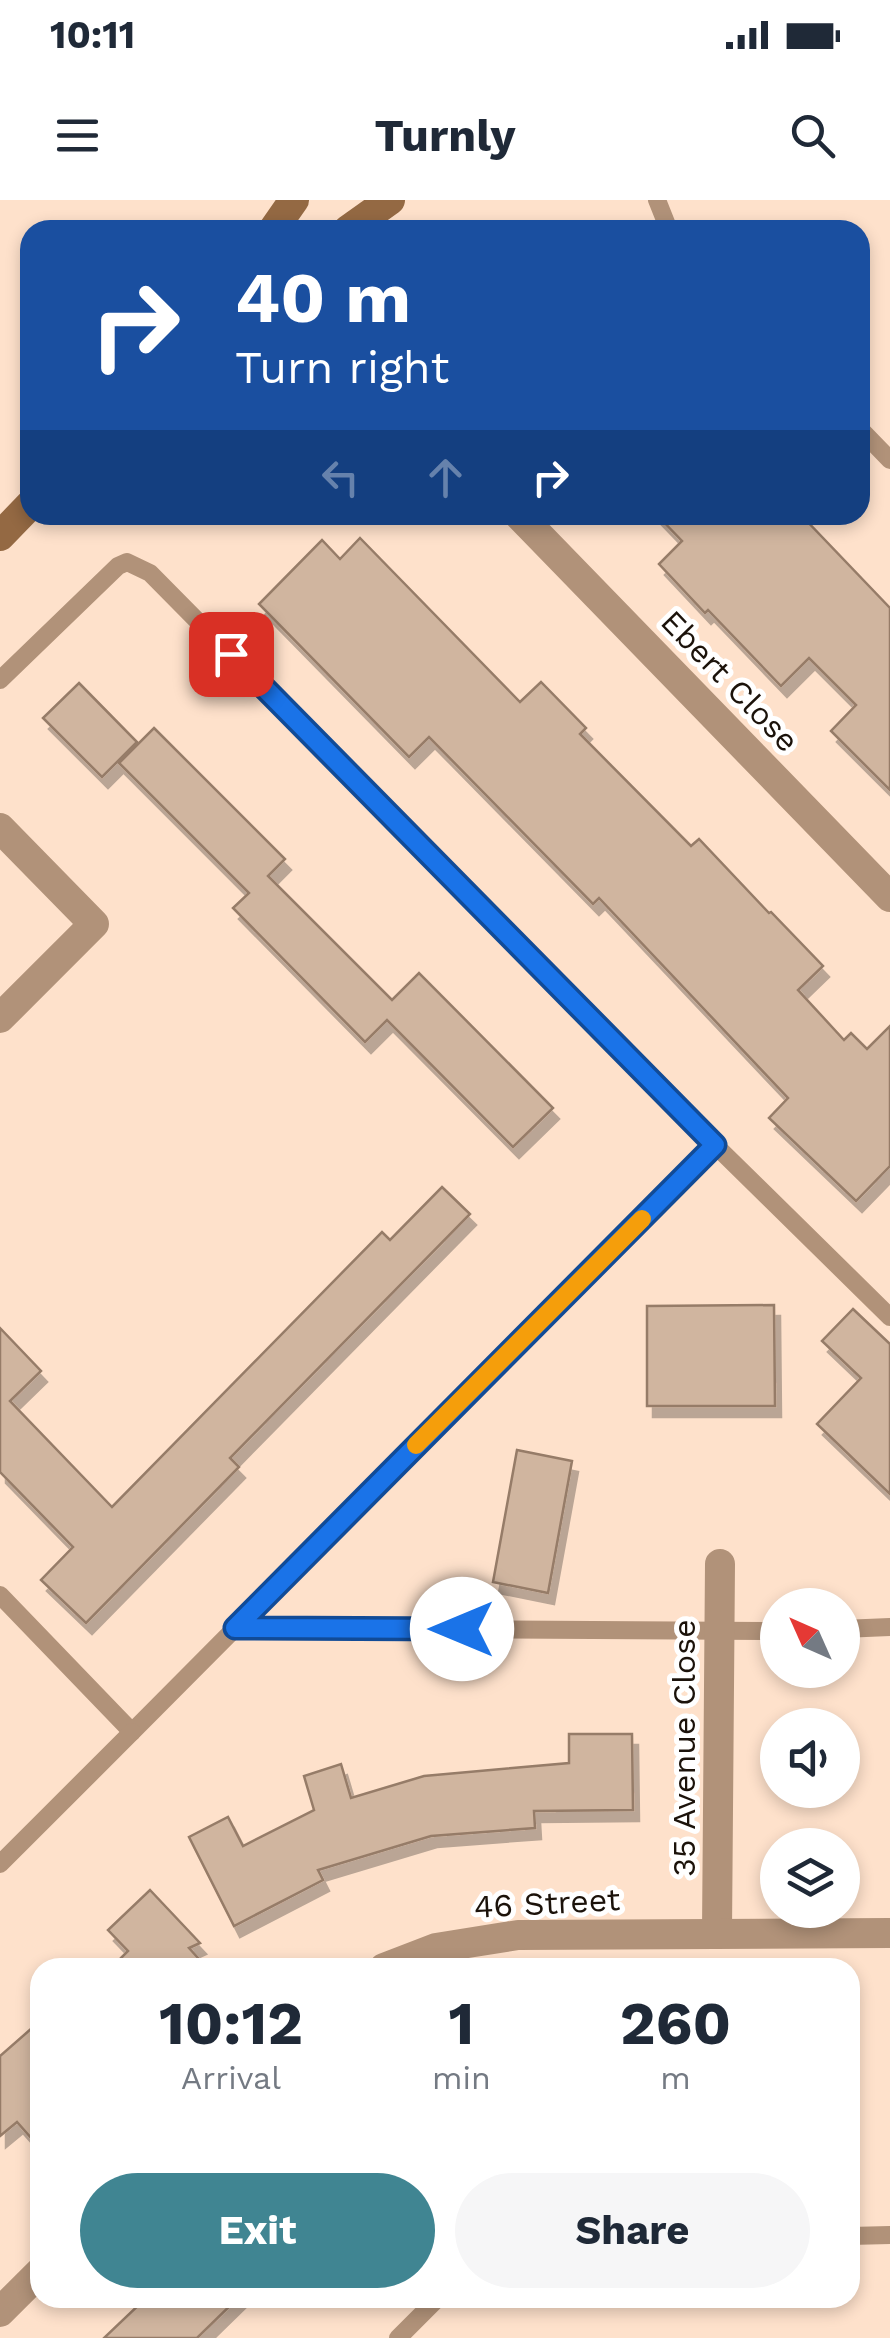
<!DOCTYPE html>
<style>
:root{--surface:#fff;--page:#f6f6f7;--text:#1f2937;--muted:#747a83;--accent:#408592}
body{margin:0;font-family:"Work Sans",sans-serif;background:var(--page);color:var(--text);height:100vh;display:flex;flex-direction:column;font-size:38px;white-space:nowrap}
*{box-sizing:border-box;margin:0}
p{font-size:32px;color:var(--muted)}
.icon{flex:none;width:55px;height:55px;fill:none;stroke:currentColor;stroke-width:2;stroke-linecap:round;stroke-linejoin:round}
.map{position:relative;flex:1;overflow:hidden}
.sheet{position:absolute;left:30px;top:1758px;width:830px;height:350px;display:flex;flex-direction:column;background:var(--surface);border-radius:30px;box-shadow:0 5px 15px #0003}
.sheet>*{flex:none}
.guide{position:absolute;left:20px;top:20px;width:850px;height:305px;border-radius:30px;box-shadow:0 5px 15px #0003;background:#1a4fa0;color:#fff;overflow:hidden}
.needle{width:65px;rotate:315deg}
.controls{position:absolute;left:760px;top:1388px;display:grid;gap:20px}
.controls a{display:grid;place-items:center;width:100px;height:100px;border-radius:50%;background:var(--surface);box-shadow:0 5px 15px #0003;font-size:50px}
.pin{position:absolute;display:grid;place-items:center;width:85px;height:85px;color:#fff;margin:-42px;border-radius:20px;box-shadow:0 5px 15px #0006}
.me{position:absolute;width:110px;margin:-55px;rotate:270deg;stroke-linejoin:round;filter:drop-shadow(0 0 8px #0008)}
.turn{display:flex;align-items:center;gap:35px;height:210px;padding:0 50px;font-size:45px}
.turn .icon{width:130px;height:130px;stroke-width:2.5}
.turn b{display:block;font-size:70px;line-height:85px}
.lanes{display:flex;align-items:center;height:95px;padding:0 50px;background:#0003;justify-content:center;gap:50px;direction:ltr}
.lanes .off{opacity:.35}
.eta{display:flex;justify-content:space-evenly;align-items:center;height:170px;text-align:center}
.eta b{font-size:60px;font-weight:700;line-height:70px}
.cta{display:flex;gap:20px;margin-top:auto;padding:20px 50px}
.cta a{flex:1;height:115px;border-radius:60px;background:var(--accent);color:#fff;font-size:40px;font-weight:700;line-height:115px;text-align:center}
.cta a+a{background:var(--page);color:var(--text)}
.status{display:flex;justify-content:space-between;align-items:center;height:70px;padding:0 50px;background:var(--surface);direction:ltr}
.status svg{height:28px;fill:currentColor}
header{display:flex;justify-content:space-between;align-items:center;height:130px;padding:0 50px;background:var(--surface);font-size:45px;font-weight:700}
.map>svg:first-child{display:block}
.building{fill:#d0b59f;stroke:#967c68;stroke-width:2.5;filter:url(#shadow)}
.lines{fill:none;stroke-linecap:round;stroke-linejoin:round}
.lane{stroke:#b19279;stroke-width:18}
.street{stroke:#b19279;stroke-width:30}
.secondary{stroke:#946943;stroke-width:30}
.route-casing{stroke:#114b97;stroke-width:25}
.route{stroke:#1a73e8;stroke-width:18}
.slow{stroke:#f59e0b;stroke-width:18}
.labels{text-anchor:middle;stroke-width:10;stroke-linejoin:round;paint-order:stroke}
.street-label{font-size:32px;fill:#1b120a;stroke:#fff}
</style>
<div class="status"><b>10:11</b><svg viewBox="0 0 49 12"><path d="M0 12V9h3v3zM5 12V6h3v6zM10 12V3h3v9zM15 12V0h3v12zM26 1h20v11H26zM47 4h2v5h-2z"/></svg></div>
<header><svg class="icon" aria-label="menu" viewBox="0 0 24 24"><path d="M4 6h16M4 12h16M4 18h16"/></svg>Turnly<svg class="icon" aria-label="search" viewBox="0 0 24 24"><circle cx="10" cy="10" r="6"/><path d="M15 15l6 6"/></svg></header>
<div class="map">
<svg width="890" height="2138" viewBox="0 0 890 2138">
<defs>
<filter id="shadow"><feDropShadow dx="6" dy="11" stdDeviation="0" flood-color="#0004"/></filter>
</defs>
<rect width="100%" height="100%" fill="#fee1cb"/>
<g class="building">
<polygon points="657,315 801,315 890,408 890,590 831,531 856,505 809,458 781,486 708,410 705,413 659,364 682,341"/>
<polygon points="360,338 520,502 541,482 586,528 580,534 691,646 699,639 769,713 771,712 823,766 798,790 844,840 851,833 867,849 890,826 890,966 856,1001 769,918 788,898 599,698 593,704 429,537 409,557 259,404 322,340 340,359"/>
<polygon points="79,483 137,542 102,577 43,518"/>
<polygon points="154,528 285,659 268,676 392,800 419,773 553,908 513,947 387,820 365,842 233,708 249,693 119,563"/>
<polygon points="442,987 470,1014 230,1258 239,1267 86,1423 41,1380 73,1347 0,1272 0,1128 41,1171 10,1201 112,1307 382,1032 390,1040"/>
<polygon points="774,1105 775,1206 647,1206 647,1106"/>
<polygon points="853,1109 890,1144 890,1294 817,1224 861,1178 822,1141"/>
<polygon points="517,1250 572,1261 548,1393 493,1382"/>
<polygon points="569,1534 632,1534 633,1610 534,1611 535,1628 431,1636 318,1670 323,1680 234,1726 189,1637 228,1617 243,1646 314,1610 304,1576 341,1564 351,1598 424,1576 569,1563"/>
<polygon points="150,1690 200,1743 189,1748 207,1768 111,1768 128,1751 108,1730"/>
<polygon points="40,1821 40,1948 17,1922 0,1936 0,1856"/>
<polygon points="146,2098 238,2098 197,2138 104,2138"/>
</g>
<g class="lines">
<g class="lane">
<polyline points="657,0 669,30"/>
<polyline points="860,229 890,260"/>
<polyline points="0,480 118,366 127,362 150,373 715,945 890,1117"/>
<polyline points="0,1395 132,1532 715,945"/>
<polyline points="235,1428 778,1431"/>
<polyline points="842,1429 890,1427"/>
<polyline points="0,1664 132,1532"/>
<polyline points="850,2036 890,2035"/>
<polyline points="398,2138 438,2098"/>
</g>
<g class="street">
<polyline points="519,315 890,697"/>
<polyline points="0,628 94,724 0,818"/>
<polyline points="717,1732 720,1364"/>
<polyline points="384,1768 436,1748 518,1735 890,1733"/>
<polyline points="0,2112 40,2072"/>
</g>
<g class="secondary">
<polyline points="273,30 294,0"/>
<polyline points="348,30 390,0"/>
<polyline points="0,336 30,305"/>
</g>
</g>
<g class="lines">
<g class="route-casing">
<polyline id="route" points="231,454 715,945 235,1428 462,1429"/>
</g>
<use href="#route" class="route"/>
<polyline class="slow" points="416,1245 642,1019"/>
</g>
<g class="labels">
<g class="street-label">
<text transform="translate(730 481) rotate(46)" y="11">Ebert Close</text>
<text transform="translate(684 1548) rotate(-90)" y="11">35 Avenue Close</text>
<text transform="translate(547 1703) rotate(-3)" y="11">46 Street</text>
</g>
</g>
</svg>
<div class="controls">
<a><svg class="needle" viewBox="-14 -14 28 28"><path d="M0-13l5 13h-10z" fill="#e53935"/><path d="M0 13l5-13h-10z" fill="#747a83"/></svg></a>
<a><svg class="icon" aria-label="sound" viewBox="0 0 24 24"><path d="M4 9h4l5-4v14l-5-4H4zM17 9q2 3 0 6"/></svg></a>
<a><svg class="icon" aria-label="layers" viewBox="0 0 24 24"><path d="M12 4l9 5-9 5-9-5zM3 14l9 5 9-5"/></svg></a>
</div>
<div class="pin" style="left:231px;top:454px;background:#d93025"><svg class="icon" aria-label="arrive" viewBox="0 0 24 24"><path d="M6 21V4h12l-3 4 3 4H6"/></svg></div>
<svg class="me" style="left:462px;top:1429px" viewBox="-20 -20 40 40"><circle r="19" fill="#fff"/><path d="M0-13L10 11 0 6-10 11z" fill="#1a73e8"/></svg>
<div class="guide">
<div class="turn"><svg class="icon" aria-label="right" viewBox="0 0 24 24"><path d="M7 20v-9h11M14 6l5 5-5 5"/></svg><div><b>40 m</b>Turn right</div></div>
<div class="lanes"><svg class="icon off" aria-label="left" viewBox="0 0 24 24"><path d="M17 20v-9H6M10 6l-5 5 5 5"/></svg><svg class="icon off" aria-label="ahead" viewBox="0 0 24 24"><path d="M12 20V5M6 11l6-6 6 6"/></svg><svg class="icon" aria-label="right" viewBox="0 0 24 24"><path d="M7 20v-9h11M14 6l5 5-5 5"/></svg></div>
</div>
<section class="sheet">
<div class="eta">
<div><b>10:12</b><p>Arrival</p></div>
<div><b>1</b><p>min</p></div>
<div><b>260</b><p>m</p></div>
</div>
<div class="cta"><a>Exit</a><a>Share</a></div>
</section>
</div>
